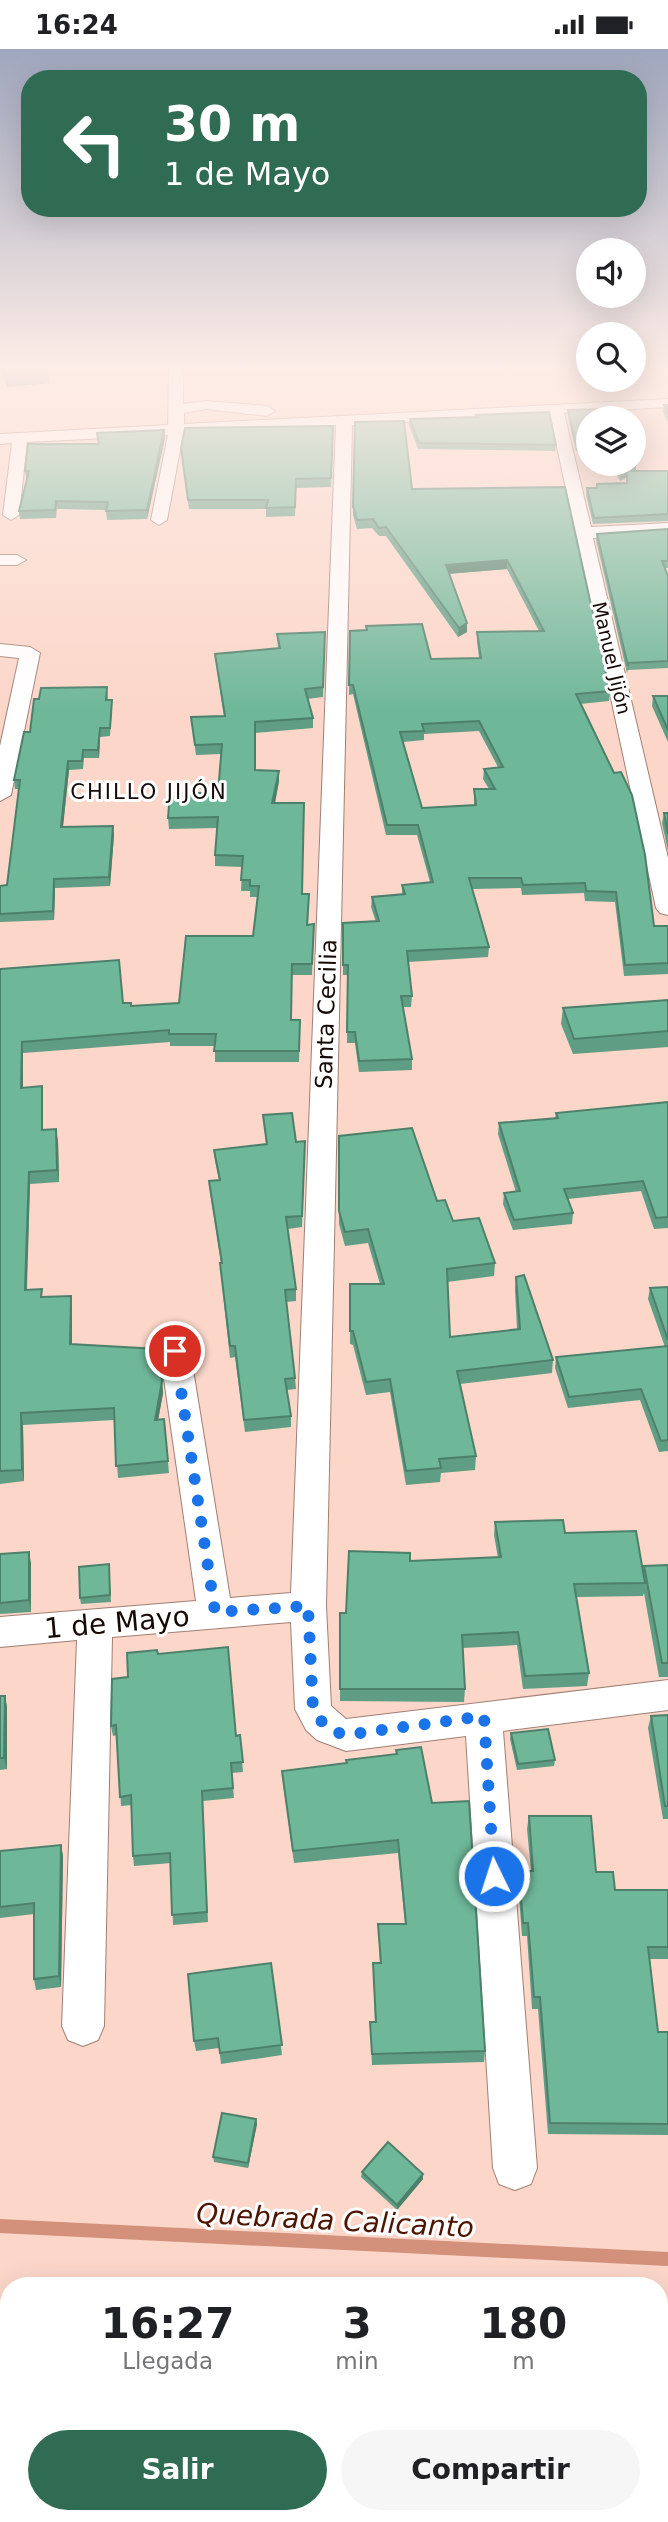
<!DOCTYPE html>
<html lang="es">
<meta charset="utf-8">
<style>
:root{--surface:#fff;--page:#f6f6f6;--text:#202124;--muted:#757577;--accent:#306b54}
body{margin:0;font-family:"DejaVu Sans",sans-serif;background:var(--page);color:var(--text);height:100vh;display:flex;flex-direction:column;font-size:26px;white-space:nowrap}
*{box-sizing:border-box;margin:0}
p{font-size:23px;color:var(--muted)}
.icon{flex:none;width:38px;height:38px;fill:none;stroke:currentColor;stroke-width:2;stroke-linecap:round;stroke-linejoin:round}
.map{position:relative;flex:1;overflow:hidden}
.sheet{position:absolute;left:0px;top:2228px;width:668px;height:247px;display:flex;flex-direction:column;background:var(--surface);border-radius:28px 28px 0 0;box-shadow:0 7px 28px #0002}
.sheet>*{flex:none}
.guide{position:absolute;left:21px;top:21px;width:626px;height:147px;border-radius:28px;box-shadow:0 7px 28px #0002;background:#306b54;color:#fff;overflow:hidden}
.tools{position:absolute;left:576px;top:189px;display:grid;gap:14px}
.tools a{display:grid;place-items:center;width:70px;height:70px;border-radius:50%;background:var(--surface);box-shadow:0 7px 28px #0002;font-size:35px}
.pin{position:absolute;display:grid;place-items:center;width:60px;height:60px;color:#fff;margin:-30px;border:4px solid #fff;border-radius:50%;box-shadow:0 2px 7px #0007}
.me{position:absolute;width:77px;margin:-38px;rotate:356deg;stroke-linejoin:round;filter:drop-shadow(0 0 5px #0008)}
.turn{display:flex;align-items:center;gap:24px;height:147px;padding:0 28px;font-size:32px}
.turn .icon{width:91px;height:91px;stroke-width:2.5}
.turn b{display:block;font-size:49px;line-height:60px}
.eta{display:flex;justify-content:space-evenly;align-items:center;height:119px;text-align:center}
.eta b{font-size:42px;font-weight:600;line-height:49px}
.cta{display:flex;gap:14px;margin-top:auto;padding:14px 28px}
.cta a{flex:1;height:80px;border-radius:42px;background:var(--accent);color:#fff;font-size:28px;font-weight:600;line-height:80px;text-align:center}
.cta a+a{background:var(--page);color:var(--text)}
.status{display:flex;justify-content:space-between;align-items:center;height:49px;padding:0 35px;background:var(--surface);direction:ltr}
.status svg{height:19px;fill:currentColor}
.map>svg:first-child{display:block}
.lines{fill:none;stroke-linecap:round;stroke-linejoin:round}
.stream{stroke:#d3917b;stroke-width:14}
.minor-casing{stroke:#a17f74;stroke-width:2}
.minor{fill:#fff;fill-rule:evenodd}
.wall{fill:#5f9d84;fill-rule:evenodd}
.shaded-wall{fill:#4d806b}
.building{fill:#6eb799;stroke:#4d806b;stroke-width:2;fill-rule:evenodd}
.route{stroke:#1a73e8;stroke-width:12;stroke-dasharray:0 21.6}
.labels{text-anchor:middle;stroke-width:6;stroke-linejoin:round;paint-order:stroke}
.far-street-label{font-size:19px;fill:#150906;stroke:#fff}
.far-quarter-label{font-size:21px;letter-spacing:2px;fill:#150906;stroke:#fff}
.street-label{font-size:23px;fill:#150906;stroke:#fff}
.near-street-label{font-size:28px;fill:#150906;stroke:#fff}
.near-water-label{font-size:28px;font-style:italic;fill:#4f1400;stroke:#fff}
</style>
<div class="status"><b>16:24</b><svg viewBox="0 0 49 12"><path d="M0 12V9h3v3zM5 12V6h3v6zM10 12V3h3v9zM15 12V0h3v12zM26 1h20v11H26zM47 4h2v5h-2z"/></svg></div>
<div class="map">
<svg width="668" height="2473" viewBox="0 0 668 2473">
<rect width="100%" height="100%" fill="#fbd6c9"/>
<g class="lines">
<polyline class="stream" points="0,2177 668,2210"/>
<g class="minor-casing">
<g id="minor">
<polygon points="169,317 183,317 183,355 206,352 267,357 275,362 267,367 206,360 184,364 184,375 668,350 668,358 564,364 591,478 668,474 668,484 593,489 668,809 668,866 660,864 656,859 550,365 352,376 326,1557 331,1657 346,1670 668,1631 668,1661 503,1682 537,2119 531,2135 515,2141 499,2135 493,2119 466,1687 346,1702 317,1691 306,1681 295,1660 291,1573 112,1588 104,1977 98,1991 83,1997 68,1991 62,1977 77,1591 0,1598 0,1568 196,1552 160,1302 164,1294 175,1291 186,1294 190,1302 230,1549 291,1544 336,376 183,385 167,471 159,476 151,471 168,386 27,393 19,466 11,471 3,466 12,394 0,395 0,385 168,376"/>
<polygon points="0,506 17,506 26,511 17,516 0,516"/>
<polygon points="0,595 30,598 40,604 11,746 0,752 0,697 19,609 0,607"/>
</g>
</g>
<use href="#minor" class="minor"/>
</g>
<g class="wall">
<polygon points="0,317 45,317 48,324 49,334 7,338 0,322"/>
<polygon points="664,356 668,356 668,373 663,363"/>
<polygon points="568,361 588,369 588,402 576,402 568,368"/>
<polygon points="476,366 556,396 555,402 418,400 409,376 410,370 476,368"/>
<path d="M355,373L412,440L565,438L610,642L609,652L580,655L654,877H668V925L624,927L615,853L585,852L584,844L522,846L521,839L472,840L489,898L488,908L408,913L412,947L411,958H403L412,1010V1021L359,1023L355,994H347L348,926H343V874L376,873L371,858L372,848L402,845V836L430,833L417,786H386L353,645L349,646L350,582L366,581V577L431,610L479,609L477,592V583L539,582L507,520L449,525L467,583L458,588L386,487H379L372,479L357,480L353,466ZM479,682L498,718L484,720L483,730L489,740H474V756L422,759L403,693L424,691V685Z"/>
<polygon points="333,377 331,438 296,439 295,467 266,468 266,460 189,460 181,399"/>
<polygon points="164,381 165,389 147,470 107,471 106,461 57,460 56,469 20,470 19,462 27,430 26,430 25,422 98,395 97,384"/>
<polygon points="610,415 634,415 636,422 668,422 668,472 593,475 586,446 587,439 597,439 626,434 626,429 620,432"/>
<polygon points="668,480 668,519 664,519 668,527 668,619 628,621 627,624 596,491 597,485"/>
<polygon points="325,583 323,648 307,650 313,669 313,679 255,684 255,721 279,732 275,754 302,845 309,845 308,876 314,875 312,926 292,926 291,971 300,971 299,1013 215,1013 215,997 170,997 170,993 23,1004 23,1039 42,1037 43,1049 43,1081 58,1092 59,1133 30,1135 27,1241 43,1248 71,1247 72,1258 72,1295 162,1332 163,1344 158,1371 164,1370 169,1424 118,1429 114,1371 23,1376 24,1432 0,1435 0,920 131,957 179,954 253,887 257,848 250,848 250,842 241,842 242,818 215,817 215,806 217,779 169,780 168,769 218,744 221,705 196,706 191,668 224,667 216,615 215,605 278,599 277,585"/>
<polygon points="107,638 108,651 112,659 110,687 100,688 99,709 84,709 83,720 69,721 63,778 113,777 114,786 110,837 55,839 54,871 0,873 0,837 7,836 19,740 15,740 14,731 30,683"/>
<polygon points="653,647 668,647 668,693 652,657"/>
<polygon points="664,764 668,764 668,802 662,774"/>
<polygon points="668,951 668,998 573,1005 561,975 563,959"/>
<polygon points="668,1053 668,1179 654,1180 641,1142 568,1150 573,1164 572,1175 513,1181 503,1155 504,1144 516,1143 498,1085 499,1074 555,1070 556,1064"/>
<polygon points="263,1066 296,1093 305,1103 302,1178 288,1180 296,1240 296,1252 286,1253 295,1329 296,1340 287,1341 291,1367 291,1378 245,1383 235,1308 230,1309 221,1226 220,1214 221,1214 210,1143 209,1132 219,1131 215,1112 214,1101 266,1095"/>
<polygon points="339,1087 437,1152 453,1172 495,1214 494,1227 447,1233 450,1288 517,1280 515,1241 516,1228 553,1311 552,1324 460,1335 476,1407 475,1421 441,1424 440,1433 406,1436 390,1343 366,1346 353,1296 350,1295 350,1235 380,1235 368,1194 345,1197 339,1175"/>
<polygon points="668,1238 668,1402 659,1403 640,1351 568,1359 555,1319 556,1308 665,1298 648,1250 650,1239"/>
<polygon points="495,1473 565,1484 643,1521 644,1517 668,1516 668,1628 659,1628 644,1544 643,1547 576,1548 589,1624 587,1637 523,1640 517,1596 463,1599 465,1640 464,1653 340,1652 340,1564 346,1564 410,1512 498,1509 494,1486"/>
<polygon points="0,1505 31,1514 31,1563 0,1565"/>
<polygon points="109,1515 111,1553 81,1555 80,1549"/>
<polygon points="158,1605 236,1687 240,1686 243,1723 232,1724 234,1749 203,1752 208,1873 173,1876 171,1814 134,1817 133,1807 132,1756 121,1757 117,1686 113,1687 111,1677 128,1628"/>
<polygon points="0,1647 5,1647 7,1658 7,1720 0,1721"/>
<polygon points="668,1666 668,1770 663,1770 648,1679 651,1667"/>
<polygon points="511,1684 555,1711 554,1717 517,1721 510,1690"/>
<polygon points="396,1701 432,1754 485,2002 484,2013 372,2016 370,1973 375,1973 373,1914 380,1914 378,1875 405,1875 398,1804 294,1814 283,1734 282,1722 346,1714 396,1705"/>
<polygon points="529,1767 596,1823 615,1841 668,1841 668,1910 650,1910 658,1983 668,1983 668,2086 548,2085 538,1960 532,1960 527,1887 522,1887 518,1835 519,1822 531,1822 527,1780"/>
<polygon points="61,1796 63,1807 61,1938 36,1941 34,1930 34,1865 0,1869 0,1802"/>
<polygon points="271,1914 282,2006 221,2015 219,1999 196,2002 194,1992"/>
<polygon points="256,2070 257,2075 248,2119 214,2113 213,2108"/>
<polygon points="362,2123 423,2125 423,2130 397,2161 361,2128"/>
</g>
<g class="shaded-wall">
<polygon points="48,324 49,334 7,338 6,327"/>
<polygon points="164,381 165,389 147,470 147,461"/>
<polygon points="636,416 636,423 627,422 626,428 620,432 621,425"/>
<polygon points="507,511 507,520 445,525 446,516"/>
<polygon points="467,574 467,583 458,588 459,579"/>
<polygon points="100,679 100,688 99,709 98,701"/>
<polygon points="68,712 69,721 62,786 61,778"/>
<polygon points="279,722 279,732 273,764 272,754"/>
<polygon points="113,777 114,786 110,837 109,828"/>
<polygon points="54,830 55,839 54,871 53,862"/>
<polygon points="22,993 23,1004 23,1050 21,1039"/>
<polygon points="42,1037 43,1049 43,1093 42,1081"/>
<polygon points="56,1080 58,1092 59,1133 57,1121"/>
<polygon points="29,1123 30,1135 26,1253 25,1241"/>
<polygon points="71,1247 72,1258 72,1307 70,1295"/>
<polygon points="162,1332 163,1344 156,1383 155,1371"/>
<polygon points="21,1364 23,1376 24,1432 22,1421"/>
<polygon points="29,1503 31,1514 31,1563 29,1551"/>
<polygon points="5,1647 7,1658 7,1720 4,1709"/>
<polygon points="61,1796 63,1807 61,1938 59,1927"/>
<polygon points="256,2070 257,2075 248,2119 248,2114"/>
<polygon points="423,2125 423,2130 397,2161 397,2156"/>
</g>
<g class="building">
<polygon points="1,317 45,317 48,324 6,327"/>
<polygon points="664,356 668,356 668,365"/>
<polygon points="608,360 613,369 588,369 588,395 576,395 568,361"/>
<polygon points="549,363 556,396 419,394 410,370 478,368 476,366"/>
<path d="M404,372L412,440L565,438L610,642L576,645L614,724L621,723L632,746L645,806L654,877H668V914L625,916L616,843L586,842L585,834L523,836L521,829H469L489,898L407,902L412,947H401L412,1010L359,1012L355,983H347L348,916H343V874L379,872L372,848L405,845L402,836L433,833L418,776H387L353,636H349L350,582L367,581L366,577L422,575L431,610L481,609L477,583L544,582L507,511L446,516L467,574L459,579L386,478L379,479L373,470L357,471L353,457L355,373ZM479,672L503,718L484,720L495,740H474L476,756L422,759L400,683L424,682L422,675Z"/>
<polygon points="333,377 331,429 296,430 295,458 266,459 268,451 188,451 181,399 185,379"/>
<polygon points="164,381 147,461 106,462 108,453 56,452 55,461 19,462 29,422 25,422 28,395 99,395 97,384"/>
<polygon points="634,410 636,416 621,425 615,415 634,415"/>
<polygon points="627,422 668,422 668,465 594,469 587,439 597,439 597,435 627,434"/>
<polygon points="668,480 668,512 662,512 668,527 668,612 628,614 628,617 597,485"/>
<polygon points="325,583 323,638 305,640 313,669 255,673 255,721 279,722 272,754 304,754 302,845 309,845 307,876 314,875 312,915 292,915 291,971 300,971 299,1002 214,1002 216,985 169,985 169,981 22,993 21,1039 42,1037 42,1081 56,1080 57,1121 29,1123 25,1241 42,1240 41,1248 71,1247 70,1295 158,1300 162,1332 155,1371 164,1370 168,1412 116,1417 114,1359 21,1364 22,1421 0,1422 0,920 119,911 123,954 131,954 131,957 179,954 186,887 253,887 259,837 250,837 250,831 241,831 243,807 215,806 218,768 168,769 170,744 218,744 222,695 195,696 191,668 225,667 215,605 280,599 277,585"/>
<polygon points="107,638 106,651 112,651 110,679 100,679 98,701 83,701 82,712 68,712 61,778 113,777 109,828 54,830 53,862 0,865 0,837 7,836 20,731 14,731 24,683 30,683 34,650 39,650 41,639"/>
<polygon points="653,647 668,647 668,681"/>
<polygon points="664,764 668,764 668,785"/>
<polygon points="668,951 668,982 574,990 563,959"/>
<polygon points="668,1053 668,1168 656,1169 643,1132 564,1140 573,1164 514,1171 504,1144 520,1142 499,1074 558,1069 556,1064"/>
<polygon points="292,1064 296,1093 305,1092 302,1167 286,1168 296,1240 285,1241 295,1329 285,1330 291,1367 244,1371 235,1297 230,1297 220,1214 222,1214 209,1132 220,1131 214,1101 267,1095 263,1066"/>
<polygon points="412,1079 437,1152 445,1151 453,1172 479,1169 495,1214 447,1220 450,1288 520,1280 516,1228 524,1226 553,1311 457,1322 476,1407 439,1410 441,1419 406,1422 390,1330 366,1333 353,1282 350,1282 350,1235 384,1235 368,1180 345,1183 339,1162 339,1087"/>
<polygon points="668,1238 668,1291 650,1239"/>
<polygon points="668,1297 668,1391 661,1392 641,1340 569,1348 556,1308"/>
<polygon points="563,1471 565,1484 636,1482 645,1534 574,1535 589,1624 525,1627 518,1583 462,1586 465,1640 340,1640 340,1564 346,1564 349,1502 410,1504 410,1512 501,1508 495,1473"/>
<polygon points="29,1503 29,1551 0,1554 0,1505"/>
<polygon points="109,1515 110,1546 80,1549 79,1518"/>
<polygon points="668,1516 668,1614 662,1614 644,1517"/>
<polygon points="228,1598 236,1687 240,1686 243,1713 231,1714 233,1739 202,1742 207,1863 172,1866 170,1804 133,1807 131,1746 120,1748 116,1676 111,1677 112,1630 128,1628 127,1604 157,1601 158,1605"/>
<polygon points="0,1647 5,1647 4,1709 0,1709"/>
<polygon points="668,1666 668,1757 665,1757 651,1667"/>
<polygon points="548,1680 555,1711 518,1715 511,1684"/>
<polygon points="421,1698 432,1754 469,1752 485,2002 372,2005 370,1973 376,1973 373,1914 381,1914 378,1875 406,1875 398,1791 293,1802 282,1722 347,1714 346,1711 397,1705 396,1701"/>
<polygon points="529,1767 591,1767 596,1823 613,1823 615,1841 668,1841 668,1898 648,1898 658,1983 668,1983 668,2075 550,2074 540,1948 534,1948 528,1874 523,1874 519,1822 533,1822"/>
<polygon points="61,1796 59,1927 34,1930 34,1854 0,1858 0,1802"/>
<polygon points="271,1914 282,1996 220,2004 218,1989 194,1992 188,1925"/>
<polygon points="222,2064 256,2070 248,2114 213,2108"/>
<polygon points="388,2093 423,2125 397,2156 362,2123"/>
</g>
<linearGradient id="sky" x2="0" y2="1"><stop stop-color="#9fa6bc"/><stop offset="0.48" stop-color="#fdede7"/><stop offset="1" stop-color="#fdede7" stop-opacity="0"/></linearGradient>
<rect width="668" height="663" fill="url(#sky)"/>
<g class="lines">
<path class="route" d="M175,1302L215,1563L308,1557L313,1660C322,1675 329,1682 346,1686L484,1667L494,1827"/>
</g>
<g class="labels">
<g class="far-street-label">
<text transform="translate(612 609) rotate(77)" y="7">Manuel Jijón</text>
</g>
<g class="far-quarter-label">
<text x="149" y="750">CHILLO JIJÓN</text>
</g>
<g class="street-label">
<text transform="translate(326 965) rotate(-88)" y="8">Santa Cecilia</text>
</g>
<g class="near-street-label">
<text transform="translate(117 1573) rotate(-5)" y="10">1 de Mayo</text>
</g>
<g class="near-water-label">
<text transform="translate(335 2171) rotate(3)" y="10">Quebrada Calicanto</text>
</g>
</g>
</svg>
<div class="tools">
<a><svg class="icon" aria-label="sound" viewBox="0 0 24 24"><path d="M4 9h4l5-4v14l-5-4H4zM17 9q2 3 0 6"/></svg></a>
<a><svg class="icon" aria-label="search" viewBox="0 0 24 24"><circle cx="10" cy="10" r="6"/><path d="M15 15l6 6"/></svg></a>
<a><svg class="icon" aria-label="layers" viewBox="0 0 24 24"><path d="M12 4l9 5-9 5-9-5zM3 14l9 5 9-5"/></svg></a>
</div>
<div class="pin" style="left:175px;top:1302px;background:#d93025"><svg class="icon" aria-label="arrive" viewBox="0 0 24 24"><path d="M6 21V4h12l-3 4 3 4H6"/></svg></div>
<svg class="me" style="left:494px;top:1827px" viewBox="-20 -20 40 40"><circle r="17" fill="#1a73e8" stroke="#fff" stroke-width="3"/><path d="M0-11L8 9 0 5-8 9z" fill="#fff"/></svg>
<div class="guide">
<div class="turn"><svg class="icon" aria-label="left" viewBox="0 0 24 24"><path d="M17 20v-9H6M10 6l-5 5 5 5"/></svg><div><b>30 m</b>1 de Mayo</div></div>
</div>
<section class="sheet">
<div class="eta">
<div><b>16:27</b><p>Llegada</p></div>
<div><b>3</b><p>min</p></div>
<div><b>180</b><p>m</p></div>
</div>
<div class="cta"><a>Salir</a><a>Compartir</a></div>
</section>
</div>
